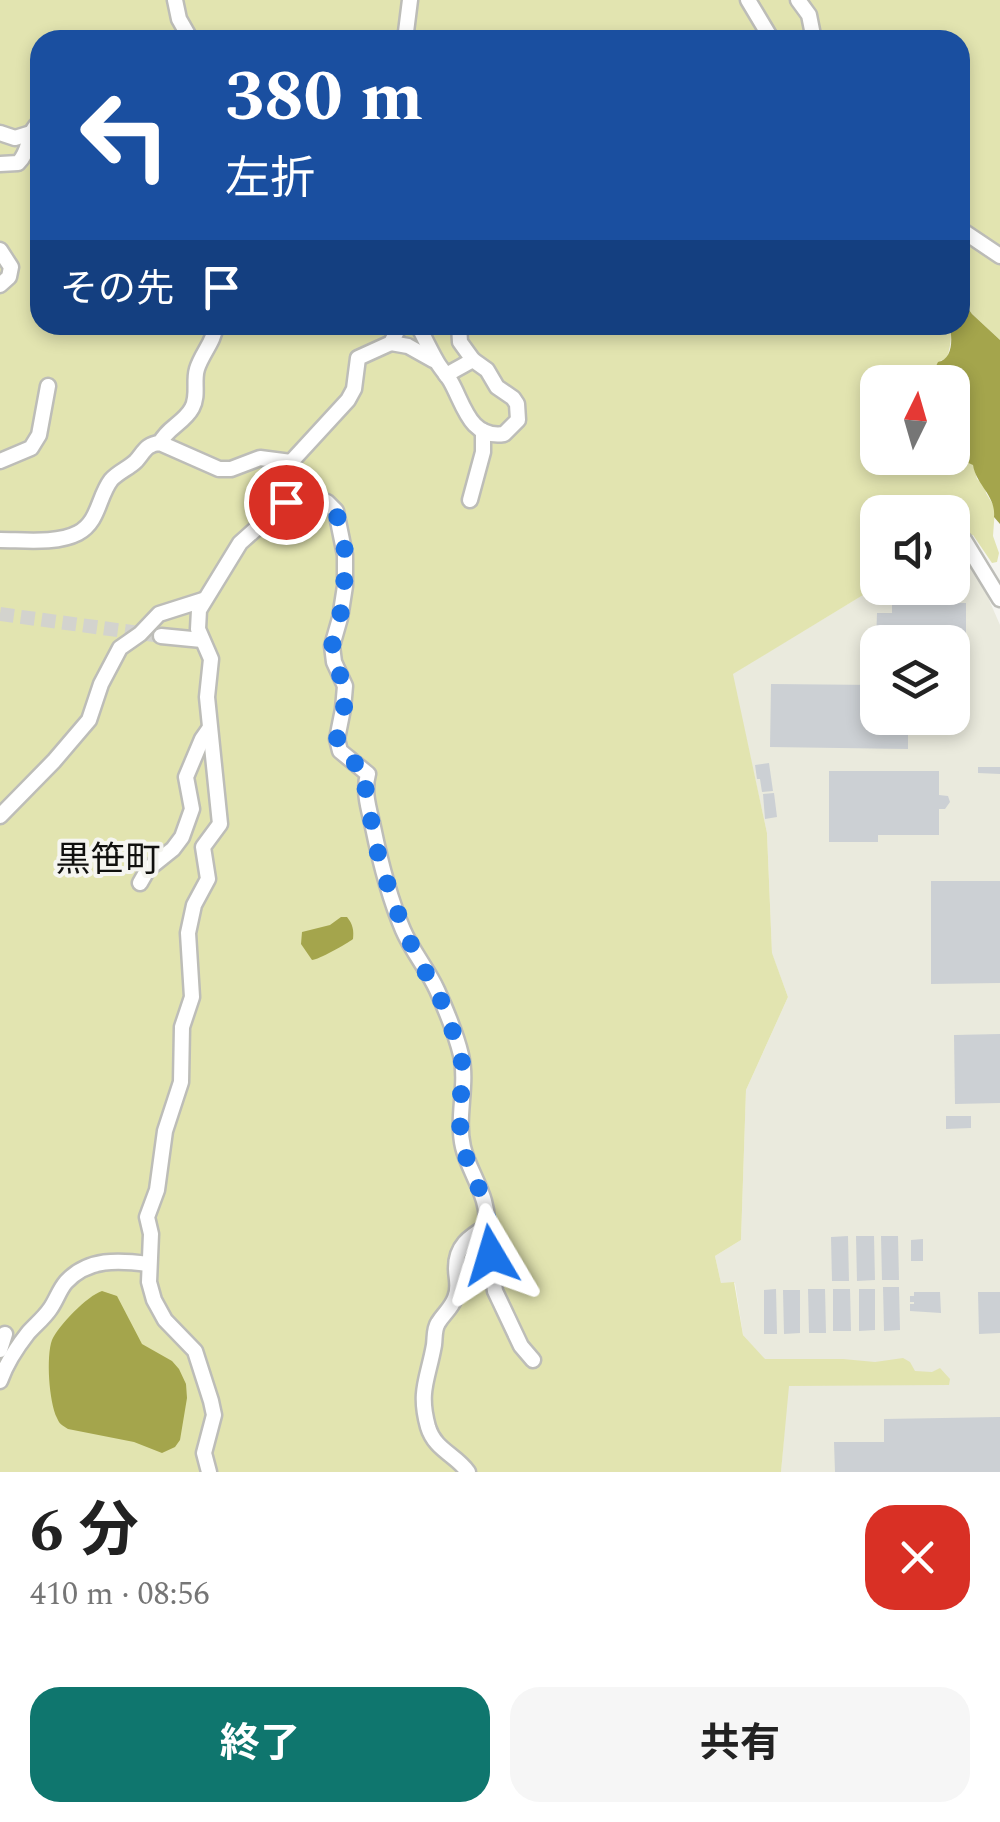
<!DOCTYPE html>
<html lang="ja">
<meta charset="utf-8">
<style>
:root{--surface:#fff;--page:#f6f6f6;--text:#222;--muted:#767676;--accent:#0f766e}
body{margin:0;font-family:Spectral,"Noto Sans JP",serif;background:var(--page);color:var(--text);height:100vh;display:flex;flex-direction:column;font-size:38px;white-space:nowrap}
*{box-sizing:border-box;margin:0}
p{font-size:32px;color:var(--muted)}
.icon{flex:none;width:55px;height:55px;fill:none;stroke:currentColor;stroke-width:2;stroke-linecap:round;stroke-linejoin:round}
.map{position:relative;height:1472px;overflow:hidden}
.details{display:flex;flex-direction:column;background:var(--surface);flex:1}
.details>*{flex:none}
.guide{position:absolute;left:30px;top:30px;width:940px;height:305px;border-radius:30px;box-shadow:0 5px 15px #0003;background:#1a4fa0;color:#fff;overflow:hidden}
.needle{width:65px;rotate:5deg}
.buttons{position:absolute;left:860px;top:365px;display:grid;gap:20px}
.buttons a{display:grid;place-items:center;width:110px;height:110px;border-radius:20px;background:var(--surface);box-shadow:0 5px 15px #0003;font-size:50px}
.pin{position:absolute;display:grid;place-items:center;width:85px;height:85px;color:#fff;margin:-42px;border:5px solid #fff;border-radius:50%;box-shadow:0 2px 10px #0007}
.me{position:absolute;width:110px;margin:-55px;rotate:353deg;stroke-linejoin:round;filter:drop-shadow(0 0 8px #0008)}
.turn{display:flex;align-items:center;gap:35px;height:210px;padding:0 30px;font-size:45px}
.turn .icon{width:130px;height:130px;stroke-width:2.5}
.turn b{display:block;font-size:70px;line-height:85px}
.then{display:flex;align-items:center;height:95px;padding:0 30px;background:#0003;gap:20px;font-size:38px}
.round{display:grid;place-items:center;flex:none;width:105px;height:105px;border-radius:30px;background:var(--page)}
.headline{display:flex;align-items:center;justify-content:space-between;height:170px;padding:0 30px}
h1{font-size:60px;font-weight:700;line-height:75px}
.button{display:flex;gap:20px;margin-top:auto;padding:20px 30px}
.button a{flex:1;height:115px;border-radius:30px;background:var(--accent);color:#fff;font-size:40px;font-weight:700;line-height:115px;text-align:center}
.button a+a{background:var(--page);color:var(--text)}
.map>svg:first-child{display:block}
.built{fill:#eaeadd;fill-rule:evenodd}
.green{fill:#e2e4b0}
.water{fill:#a4a54c}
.building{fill:#ccd0d4}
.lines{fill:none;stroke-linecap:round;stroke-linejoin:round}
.minor-tunnel{stroke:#d3d3ce;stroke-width:14;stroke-dasharray:14 7;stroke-linecap:butt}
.minor-casing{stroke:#bdbdb8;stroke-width:19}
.minor{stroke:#fff;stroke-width:14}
.route{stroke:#1a73e8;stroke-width:18;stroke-dasharray:0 32.4}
.labels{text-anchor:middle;stroke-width:8;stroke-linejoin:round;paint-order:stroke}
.quarter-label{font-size:35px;fill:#10100e;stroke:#f5f5f0}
</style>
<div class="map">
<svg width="1000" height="1472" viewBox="0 0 1000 1472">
<rect width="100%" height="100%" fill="#f5f5f0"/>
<path class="built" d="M953,542L980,579L1000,625V1472H781L788,1386L743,1335L735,1283H721L715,1256L741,1240L746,1090L788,997L772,954L767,833L732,674L873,589L866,555L877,548L878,588H952ZM878,642H952V718H878Z"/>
<path class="green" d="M0,0H1000V340L972,314L960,297V40H40V325H949C953,334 950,348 947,358L940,361L943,382H878V458H952L953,445V455L973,464L977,479L985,486L986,493L995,508L993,536L999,553L997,562L992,563L973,535L953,539L952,512H878L877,548L866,555L873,589L733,674L767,833L772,953L788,997L746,1090L741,1240L715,1256L721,1283L734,1282L743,1335L765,1359H843L875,1362L903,1358L910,1362L915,1371L932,1372L940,1368L950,1379L949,1385L789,1386L781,1472H0Z"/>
<g class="water">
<path d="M960,297L972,314L1000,340V524L994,517C996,495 976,485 973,465L953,456L952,382H943V376L935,368L938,362C953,360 953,337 949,325H960Z"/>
<path d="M341,917H347C353,924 354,931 353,939C348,943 318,960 312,960L301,944L302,932L330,925Z"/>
<path d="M102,1291L117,1296L142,1344L172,1361L179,1369L186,1384L187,1398L180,1440L175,1447L162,1453L134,1442L68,1429C61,1424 60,1425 57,1418C49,1402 46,1356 52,1340C59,1325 87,1296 102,1291Z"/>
</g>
<g class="building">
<polygon points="892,602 966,603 966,634 950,633 949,642 876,642 877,613 892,613"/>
<polygon points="771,684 878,685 878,718 908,718 908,749 770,747"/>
<polygon points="769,763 773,791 762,792 760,779 757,779 755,765"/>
<polygon points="978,767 1000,767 1000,774 978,773"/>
<polygon points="829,771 939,771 939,795 948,796 950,802 945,809 939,809 939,835 878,835 878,842 829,842"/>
<polygon points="774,793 777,817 765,819 763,794"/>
<polygon points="931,881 1000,881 1000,983 931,984"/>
<polygon points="1000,1034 1000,1103 955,1104 954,1035"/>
<polygon points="946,1116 971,1116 971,1128 946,1129"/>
<polygon points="848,1236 849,1281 832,1281 831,1237"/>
<polygon points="856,1236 874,1236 875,1280 857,1281"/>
<polygon points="881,1236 898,1236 899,1280 882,1280"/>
<polygon points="923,1239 923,1261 911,1261 911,1240"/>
<polygon points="883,1287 899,1287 900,1330 884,1331"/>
<polygon points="776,1289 777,1334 764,1334 764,1290"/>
<polygon points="808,1289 825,1289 826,1333 809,1333"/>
<polygon points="833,1289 850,1289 851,1331 833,1331"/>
<polygon points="859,1289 875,1289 875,1330 859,1331"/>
<polygon points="783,1290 800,1290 800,1333 784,1334"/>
<polygon points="914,1292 940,1292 941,1313 910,1311 910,1304 914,1304 914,1302 910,1302 910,1296 914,1296"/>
<polygon points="978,1292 1000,1292 1000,1333 979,1334"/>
<polygon points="1000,1417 1000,1472 835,1472 834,1442 884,1442 884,1419"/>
</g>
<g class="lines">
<polyline class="minor-tunnel" points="0,614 161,636"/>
<g class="minor-casing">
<g id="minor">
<polyline points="175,0 179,19 191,40"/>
<polyline points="748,0 772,40"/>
<polyline points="798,0 809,15 814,40"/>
<polyline points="405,40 410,0"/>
<polyline points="0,133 15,138 31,133"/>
<path d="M0,164L18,163C31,151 26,133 40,122"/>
<polyline points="960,229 1000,256"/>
<polyline points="0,250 11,267 9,277 0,285"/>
<path d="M400,325L391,343L358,358L354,389L348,400L291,462L296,493L327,502L336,511L345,555V586L340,618L332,646L334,662L345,686L343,709L337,739L340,751L368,774C363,792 369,809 373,827C380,861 389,897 403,930C412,951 428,970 437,990C446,1010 456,1034 461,1055C468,1085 456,1117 463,1147C469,1173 491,1199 486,1227C469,1237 456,1246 456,1268C456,1279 460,1287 455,1298C451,1309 444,1313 438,1323C434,1329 435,1337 434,1345C428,1379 418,1391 428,1427C435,1450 455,1454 468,1472"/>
<path d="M418,325C424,337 430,350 437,362C441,369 447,375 451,382C464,405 470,439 504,434L518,420L517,404L513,398L497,387L487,370L473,360L460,342L459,325"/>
<polyline points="391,343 408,346 433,360"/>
<polyline points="446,375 473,360"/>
<path d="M160,443C167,428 184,423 192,408C199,395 193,382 197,369C202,353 214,342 216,325"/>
<polyline points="0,461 31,448 39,435 48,386"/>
<polyline points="470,500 483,452 483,431"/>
<path d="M0,540C24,540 57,544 78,533C99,522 98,497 111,480C118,472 129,468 136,461C144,452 146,444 160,443L219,469H231L260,458L291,462"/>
<polyline points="964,540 1000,599"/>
<polyline points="161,636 202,640"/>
<polyline points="0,816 54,761 89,720 101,684 120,648 140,634 159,614 203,600"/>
<polyline points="140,883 148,869 173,849 182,837 192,809 186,777 202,739 209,729"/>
<polyline points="486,1227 495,1291 521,1346 533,1360"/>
<polyline points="0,1350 5,1334"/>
<path d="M0,1381C6,1364 17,1347 28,1333C35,1325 44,1318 50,1309C56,1301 59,1290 66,1282C88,1258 119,1260 148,1264"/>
<polyline points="209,1472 204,1453 214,1415 211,1401 195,1351 165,1320 154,1300 149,1282 151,1234 147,1217 157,1190 165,1131 181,1082 182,1027 192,997 188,933 194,905 208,879 203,847 220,824 207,697 211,659 198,629 199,610 240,543 296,493"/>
</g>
</g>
<use href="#minor" class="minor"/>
</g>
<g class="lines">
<polyline class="route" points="286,502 296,493 327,502 336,511 346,555 344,586 340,618 332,646 334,662 345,686 344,709 337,739 340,751 368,774 365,784 367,800 380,863 404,930 424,970 436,987 462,1056 460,1135 464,1152 482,1196 488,1218 486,1227 491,1255"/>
</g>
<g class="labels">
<g class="quarter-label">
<text x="108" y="871">黒笹町</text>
</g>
</g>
</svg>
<div class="buttons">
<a><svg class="needle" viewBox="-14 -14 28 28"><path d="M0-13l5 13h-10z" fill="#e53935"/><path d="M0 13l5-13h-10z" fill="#767676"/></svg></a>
<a><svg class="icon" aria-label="sound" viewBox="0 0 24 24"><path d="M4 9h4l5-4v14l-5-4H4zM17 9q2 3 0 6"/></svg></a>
<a><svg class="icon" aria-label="layers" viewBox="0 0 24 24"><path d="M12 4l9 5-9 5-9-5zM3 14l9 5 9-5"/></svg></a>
</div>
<div class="pin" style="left:286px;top:502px;background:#d93025"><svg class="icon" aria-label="arrive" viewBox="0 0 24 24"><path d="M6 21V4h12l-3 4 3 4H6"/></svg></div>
<svg class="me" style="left:491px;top:1255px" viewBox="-20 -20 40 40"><path d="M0-17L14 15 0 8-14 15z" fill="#1a73e8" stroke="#fff" stroke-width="4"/></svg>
<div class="guide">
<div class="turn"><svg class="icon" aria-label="left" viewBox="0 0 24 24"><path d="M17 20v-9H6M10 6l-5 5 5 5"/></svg><div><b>380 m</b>左折</div></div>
<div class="then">その先<svg class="icon" aria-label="arrive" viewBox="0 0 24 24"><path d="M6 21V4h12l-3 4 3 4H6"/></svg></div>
</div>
</div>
<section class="details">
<div class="headline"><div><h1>6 分</h1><p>410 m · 08:56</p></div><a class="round" style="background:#d93025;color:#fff"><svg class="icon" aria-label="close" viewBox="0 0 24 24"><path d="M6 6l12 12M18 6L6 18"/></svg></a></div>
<div class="button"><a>終了</a><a>共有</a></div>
</section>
